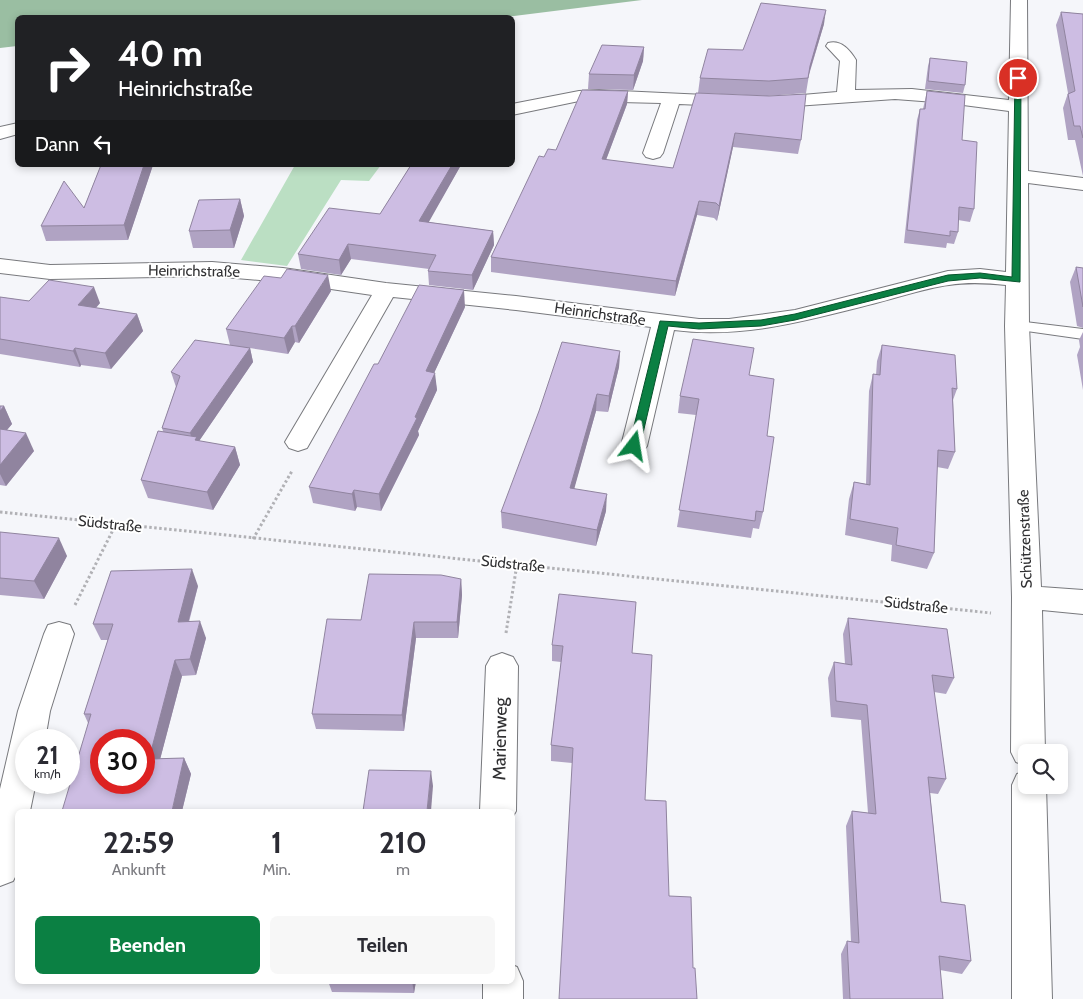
<!DOCTYPE html>
<html lang="de">
<meta charset="utf-8">
<style>
:root{--surface:#fff;--page:#f7f7f7;--text:#2b2b33;--muted:#7c7c81;--accent:#0b8043}
body{margin:0;font-family:Cabin,sans-serif;background:var(--page);color:var(--text);height:100vh;display:flex;flex-direction:column;font-size:19px;white-space:nowrap}
*{box-sizing:border-box;margin:0}
p{font-size:16px;color:var(--muted)}
.icon{flex:none;width:28px;height:28px;fill:none;stroke:currentColor;stroke-width:2;stroke-linecap:round;stroke-linejoin:round}
.map{position:relative;flex:1;overflow:hidden}
.sheet{position:absolute;left:15px;top:809px;width:500px;height:175px;display:flex;flex-direction:column;background:var(--surface);border-radius:8px;box-shadow:0 2px 8px #0003}
.sheet>*{flex:none}
.banner{position:absolute;left:15px;top:15px;width:500px;height:152px;border-radius:8px;box-shadow:0 2px 8px #0003;background:#202124;color:#fff;overflow:hidden}
.controls{position:absolute;left:1018px;top:744px;display:grid;gap:10px}
.controls a{display:grid;place-items:center;width:50px;height:50px;border-radius:8px;background:var(--surface);box-shadow:0 2px 8px #0003;font-size:25px}
.speed{position:absolute;left:15px;top:729px;display:flex;gap:10px;font-size:25px;font-weight:700;text-align:center}
.speed>*{display:grid;place-content:center;width:65px;height:65px;border-radius:50%;background:var(--surface);box-shadow:0 2px 8px #0003;line-height:1}
.speed small{font-size:12px;font-weight:400}
.speed .limit{border:8px solid #d22;background:#fff;color:#111}
.pin{position:absolute;display:grid;place-items:center;width:42px;height:42px;color:#fff;margin:-21px;border:2px solid #fff;border-radius:50%;box-shadow:0 1px 5px #0007}
.me{position:absolute;width:55px;margin:-28px;rotate:14deg;stroke-linejoin:round;filter:drop-shadow(0 0 4px #0008)}
.turn{display:flex;align-items:center;gap:18px;height:105px;padding:0 20px;font-size:22px}
.turn .icon{width:65px;height:65px;stroke-width:2.5}
.turn b{display:block;font-size:35px;line-height:42px}
.then{display:flex;align-items:center;height:48px;padding:0 20px;background:#0003;gap:10px;font-size:19px}
.eta{display:flex;justify-content:space-evenly;align-items:center;height:85px;text-align:center}
.eta b{font-size:30px;font-weight:800;line-height:35px}
.button{display:flex;gap:10px;margin-top:auto;padding:10px 20px}
.button a{flex:1;height:58px;border-radius:8px;background:var(--accent);color:#fff;font-size:20px;font-weight:800;line-height:58px;text-align:center}
.button a+a{background:var(--page);color:var(--text)}
.map>svg:first-child{display:block}
.green{fill:#bbdfc3}
.forest{fill:#9abea2}
.lines{fill:none;stroke-linecap:round;stroke-linejoin:round}
.service-casing{stroke:#78797d;stroke-width:2}
.minor-casing{stroke:#78797d;stroke-width:2}
.path{stroke:#b1b1b5;stroke-width:3;stroke-dasharray:2.5 2.5;stroke-linecap:butt}
.service{fill:#fff;fill-rule:evenodd}
.minor{fill:#fff;fill-rule:evenodd}
.wall{fill:#b0a3c3}
.shaded-wall{fill:#90849f}
.building{fill:#cdbde3;stroke:#90849f;fill-rule:evenodd}
.route{fill:#0b8043;stroke:#07532c}
.labels{text-anchor:middle;stroke-width:4;stroke-linejoin:round;paint-order:stroke}
.street-label{font-size:15px;fill:#303032;stroke:#fff}
.near-street-label{font-size:18px;fill:#303032;stroke:#fff}
</style>
<div class="map">
<svg width="1083" height="999" viewBox="0 0 1083 999">
<rect width="100%" height="100%" fill="#f5f6fa"/>
<polygon class="green" points="295,165 381,165 369,181 341,180 287,266 241,260"/>
<polygon class="forest" points="0,0 642,0 498,18 18,18 17,46 0,48"/>
<g class="lines">
<g class="service-casing">
<polygon id="service" points="1017,321 1083,329 1083,339 1012,329 1010,326 1012,323"/>
</g>
<g class="minor-casing">
<g id="minor">
<path d="M1011,0H1027L1028,171L1083,178V190L1028,183L1029,326L1041,587L1083,590V614L1042,610L1045,752H1026V766L1016,762L1011,752L1012,597L1005,326L1006,285C987,283 968,282 949,285C925,288 900,297 876,303C809,320 743,339 674,330L647,446L643,452L634,455L625,452L621,446L651,327L516,310L393,297L307,448L298,451L289,448L285,442L372,295L283,282L212,276L50,279L0,273V259L50,265L212,262L283,268L386,283L516,296L699,319H729L795,310L948,271L980,269L1006,272L1009,111L948,103L895,99L767,108L679,104L663,153L660,157L653,159L646,157L643,153L661,103L579,101L512,115V104L579,91L599,90L767,98L837,92L840,61L826,46L828,43C841,39 850,50 856,60L855,90L912,89L1009,100Z"/>
<polygon points="18,123 18,134 0,139 0,127"/>
<polygon points="59,622 70,625 74,634 50,711 45,740 26,740 26,782 36,782 30,811 18,811 18,871 13,881 0,886 0,789 18,711 44,634 48,625"/>
<polygon points="502,653 513,657 518,666 516,811 512,818 512,811 480,811 486,666 491,657"/>
<polygon points="1026,771 1026,785 1046,785 1052,999 1012,999 1012,785 1017,774"/>
<polygon points="512,965 517,967 523,981 523,999 483,999 483,981 512,981"/>
</g>
</g>
<g class="path">
<polyline points="0,512 991,613"/>
<polyline points="253,539 292,471"/>
<polyline points="75,605 116,524"/>
<polyline points="506,633 517,564"/>
</g>
<use href="#service" class="service"/>
<use href="#minor" class="minor"/>
</g>
<g class="wall">
<polygon points="1061,12 1083,14 1083,176 1075,140 1068,140 1063,108 1068,93 1056,25"/>
<polygon points="824,24 809,75 806,93 767,96 698,93 700,78 743,50"/>
<polygon points="644,47 643,61 633,90 588,89 589,74"/>
<polygon points="930,58 965,85 963,93 925,89 928,66"/>
<polygon points="628,91 627,104 606,160 673,168 696,93 801,140 798,154 733,147 717,221 714,218 697,215 675,296 491,272 491,257 544,157 556,150"/>
<polygon points="927,91 962,140 974,209 970,222 958,220 958,232 954,244 947,243 946,248 904,243 917,120 920,109 923,109"/>
<polygon points="101,165 153,165 128,240 46,241 41,226 84,208"/>
<polygon points="411,165 461,165 428,222 493,231 494,245 473,290 429,285 428,271 429,269 351,259 341,275 301,269 298,254 380,214"/>
<polygon points="240,199 244,216 234,248 193,248 189,231"/>
<polygon points="1076,267 1083,268 1083,328 1077,326 1070,282"/>
<polygon points="281,278 331,291 299,343 295,342 288,354 250,348 253,362 199,441 235,447 240,465 213,510 148,498 141,480 163,431 162,428 176,387 171,372 230,345 226,329"/>
<polygon points="0,297 29,301 100,303 96,308 137,314 143,331 111,369 81,365 80,367 0,354"/>
<polygon points="465,307 434,373 437,390 418,431 419,435 381,511 357,507 355,511 313,503 309,487 378,364"/>
<polygon points="1083,332 1083,390 1077,355 1080,347 1079,340"/>
<polygon points="882,345 957,389 953,400 955,452 948,469 937,467 934,553 927,569 891,561 892,545 845,535 849,499 854,482 866,484 869,391 873,374 876,375 877,361"/>
<polygon points="620,351 619,367 608,412 596,411 574,488 606,511 596,546 502,528 501,512"/>
<polygon points="749,375 767,436 763,512 759,529 753,528 751,538 677,527 696,415 678,413 680,396"/>
<polygon points="0,406 4,406 12,424 7,430 34,451 6,486 0,485"/>
<polygon points="0,532 67,556 44,599 0,595"/>
<polygon points="461,579 462,595 458,638 416,638 404,731 316,729 312,714 361,620"/>
<polygon points="198,586 189,622 206,638 196,675 182,676 160,759 184,758 191,774 182,811 88,723 84,714 108,640 101,640 93,624"/>
<polygon points="848,618 954,678 946,694 934,692 946,779 938,794 930,793 941,902 971,961 962,974 940,970 943,999 843,999 841,954 847,941 851,942 846,826 852,811 868,813 861,720 831,717 828,678 834,662 845,664 843,634"/>
<polygon points="552,645 632,653 645,800 669,896 693,968 697,999 572,763 551,761 551,745 561,662 552,661"/>
<polygon points="328,981 416,981 414,993 332,992"/>
</g>
<g class="shaded-wall">
<polygon points="826,10 824,24 807,80 810,66"/>
<polygon points="644,47 643,61 633,90 634,75"/>
<polygon points="628,91 627,104 601,173 602,159"/>
<polygon points="735,133 733,147 717,221 719,206"/>
<polygon points="144,165 153,165 128,240 124,225"/>
<polygon points="452,165 461,165 421,236 419,221"/>
<polygon points="240,199 244,216 234,248 230,230"/>
<polygon points="699,201 697,215 675,296 676,281"/>
<polygon points="493,231 494,245 473,290 472,275"/>
<polygon points="348,244 351,259 341,275 339,260"/>
<polygon points="328,275 331,291 299,343 295,326"/>
<polygon points="94,287 100,303 84,321 78,305"/>
<polygon points="464,290 465,307 427,388 426,371"/>
<polygon points="137,314 143,331 111,369 105,353"/>
<polygon points="292,326 295,342 288,354 284,338"/>
<polygon points="75,348 81,365 80,367 73,351"/>
<polygon points="250,348 253,362 195,447 190,433"/>
<polygon points="620,351 619,367 608,412 609,396"/>
<polygon points="435,373 437,390 418,431 419,435 381,511 379,494"/>
<polygon points="597,394 596,411 570,504 570,488"/>
<polygon points="4,406 12,424 0,438 0,411"/>
<polygon points="26,433 34,451 6,486 0,474 0,465"/>
<polygon points="235,447 240,465 213,510 207,492"/>
<polygon points="354,490 357,507 355,511 352,494"/>
<polygon points="607,494 606,511 596,546 597,530"/>
<polygon points="59,538 67,556 44,599 34,581"/>
<polygon points="192,569 198,586 184,638 178,622"/>
<polygon points="461,579 462,595 458,638 457,622"/>
<polygon points="200,621 206,638 196,675 190,659"/>
<polygon points="414,622 416,638 404,731 402,715"/>
<polygon points="175,660 182,676 156,775 149,759"/>
<polygon points="184,758 191,774 182,811 172,811"/>
<polygon points="431,771 433,786 431,811 427,811"/>
<polygon points="412,981 416,981 414,993"/>
</g>
<g class="building">
<polygon points="761,3 826,10 810,66 808,78 769,81 700,78 708,49 743,50"/>
<polygon points="1061,12 1083,14 1083,138 1080,126 1074,126 1068,94 1075,91"/>
<polygon points="602,45 644,47 634,75 589,74"/>
<polygon points="930,58 967,62 965,85 928,81"/>
<polygon points="582,90 628,91 602,159 673,168 696,93 769,96 806,94 801,140 735,133 719,206 716,203 699,201 676,281 491,257 539,156 544,157 548,149 556,150"/>
<polygon points="927,91 965,95 962,140 977,142 974,209 959,207 958,232 950,231 950,236 907,230 920,109 925,109"/>
<polygon points="101,165 144,165 124,225 41,226 64,181 84,208"/>
<polygon points="411,165 452,165 419,221 493,231 472,275 428,271 436,255 348,244 339,260 298,254 329,208 380,214"/>
<polygon points="240,199 230,230 189,231 199,200"/>
<polygon points="1076,267 1083,268 1083,307"/>
<polygon points="287,269 328,275 295,326 292,326 284,338 226,329 264,276 281,278"/>
<polygon points="49,280 94,287 78,305 137,314 105,353 75,348 73,351 0,339 0,297 29,301"/>
<polygon points="419,285 464,290 426,371 435,373 415,417 417,418 379,494 354,490 352,494 309,487 374,364 378,364"/>
<polygon points="693,339 754,348 749,375 774,379 767,436 774,437 763,512 756,511 755,521 679,510 699,399 680,396"/>
<polygon points="195,340 250,348 190,433 162,428 180,376 171,372"/>
<polygon points="562,342 620,351 609,396 597,394 570,488 607,494 597,530 501,512 539,411"/>
<polygon points="882,345 955,355 957,389 952,388 955,452 938,450 934,553 896,545 898,528 850,519 854,482 870,485 873,374 880,375"/>
<polygon points="0,406 4,406 0,411"/>
<polygon points="0,429 26,433 0,465"/>
<polygon points="158,431 197,437 195,440 235,447 207,492 141,480"/>
<polygon points="0,532 59,538 34,581 0,578"/>
<path d="M192,569L178,622L200,621L190,659L175,660L149,759L184,758L172,811H62L91,714H84L113,624H93L111,571ZM101,740H144V782H101Z"/>
<polygon points="369,574 441,575 461,579 457,622 414,622 402,715 312,714 327,619 361,620"/>
<polygon points="559,594 636,602 632,653 652,655 645,800 666,801 669,896 691,897 693,968 695,968 697,999 559,999 573,748 551,745 563,646 552,645"/>
<polygon points="848,618 947,629 954,678 932,675 946,779 928,777 941,902 965,905 971,961 939,956 943,999 850,999 847,941 859,943 852,811 876,814 867,705 836,701 834,662 852,665"/>
<polygon points="369,770 431,771 427,811 363,811"/>
</g>
<polygon class="route" points="1015,76 1021,78 1020,282 980,278 948,281 795,320 761,326 699,329 668,326 640,446 634,449 630,448 629,446 660,321 699,323 761,320 795,314 948,275 980,273 1012,277"/>
<g class="labels">
<g class="street-label">
<text transform="translate(194 271) rotate(1)" y="5">Heinrichstraße</text>
<text transform="translate(600 314) rotate(8)" y="5">Heinrichstraße</text>
<text transform="translate(110 524) rotate(6)" y="5">Südstraße</text>
<text transform="translate(1025 539) rotate(-92)" y="5">Schützenstraße</text>
<text transform="translate(513 564) rotate(6)" y="5">Südstraße</text>
<text transform="translate(916 605) rotate(6)" y="5">Südstraße</text>
</g>
<g class="near-street-label">
<text transform="translate(500 739) rotate(-89)" y="6">Marienweg</text>
</g>
</g>
</svg>
<div class="controls">
<a><svg class="icon" aria-label="search" viewBox="0 0 24 24"><circle cx="10" cy="10" r="6"/><path d="M15 15l6 6"/></svg></a>
</div>
<div class="speed"><div>21<small>km/h</small></div><div class="limit">30</div></div>
<div class="pin" style="left:1018px;top:78px;background:#d93025"><svg class="icon" aria-label="arrive" viewBox="0 0 24 24"><path d="M6 21V4h12l-3 4 3 4H6"/></svg></div>
<svg class="me" style="left:634px;top:446px" viewBox="-20 -20 40 40"><path d="M0-17L14 15 0 8-14 15z" fill="#0b8043" stroke="#fff" stroke-width="4"/></svg>
<div class="banner">
<div class="turn"><svg class="icon" aria-label="right" viewBox="0 0 24 24"><path d="M7 20v-9h11M14 6l5 5-5 5"/></svg><div><b>40 m</b>Heinrichstraße</div></div>
<div class="then">Dann<svg class="icon" aria-label="left" viewBox="0 0 24 24"><path d="M17 20v-9H6M10 6l-5 5 5 5"/></svg></div>
</div>
<section class="sheet">
<div class="eta">
<div><b>22:59</b><p>Ankunft</p></div>
<div><b>1</b><p>Min.</p></div>
<div><b>210</b><p>m</p></div>
</div>
<div class="button"><a>Beenden</a><a>Teilen</a></div>
</section>
</div>
